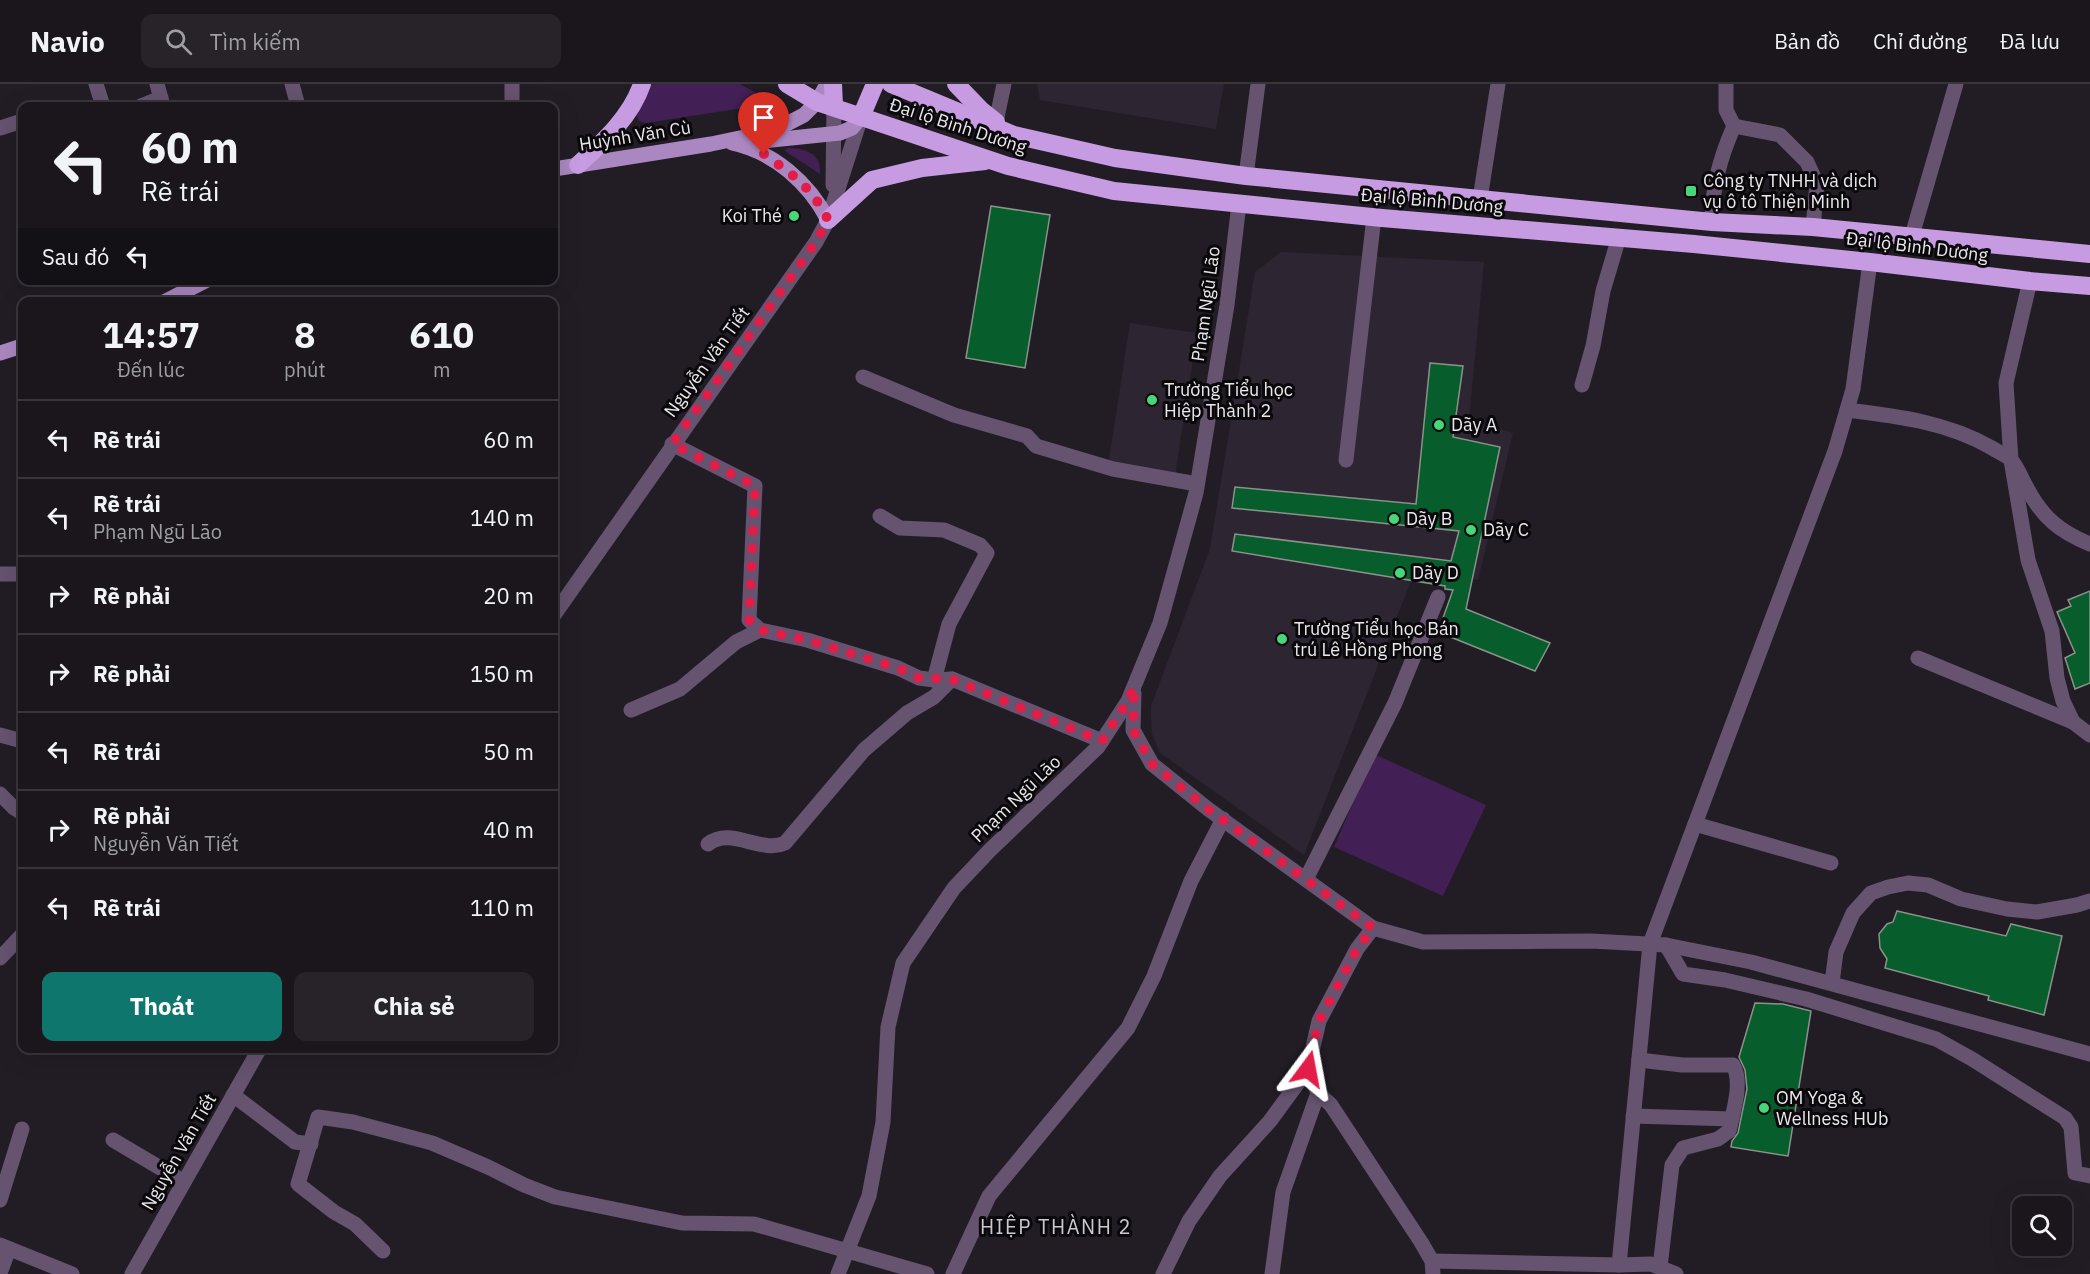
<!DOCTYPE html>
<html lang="vi">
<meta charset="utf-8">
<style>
:root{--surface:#1a161c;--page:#272329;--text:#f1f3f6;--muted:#9f9fa3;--line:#38353b;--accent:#0f766e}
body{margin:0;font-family:"IBM Plex Sans",sans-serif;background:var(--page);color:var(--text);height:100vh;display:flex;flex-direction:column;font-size:22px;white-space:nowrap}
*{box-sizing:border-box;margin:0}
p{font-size:20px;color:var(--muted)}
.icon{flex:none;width:33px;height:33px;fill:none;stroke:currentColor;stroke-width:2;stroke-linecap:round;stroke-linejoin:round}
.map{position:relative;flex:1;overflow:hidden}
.details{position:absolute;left:18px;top:213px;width:540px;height:756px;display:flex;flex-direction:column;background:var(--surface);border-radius:12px;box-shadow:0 6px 24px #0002,0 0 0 2px var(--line)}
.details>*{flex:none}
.hud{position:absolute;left:18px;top:18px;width:540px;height:183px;border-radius:12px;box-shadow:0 6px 24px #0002,0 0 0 2px var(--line);background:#1a161c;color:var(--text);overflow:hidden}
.fabs{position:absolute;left:2012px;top:1112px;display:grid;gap:12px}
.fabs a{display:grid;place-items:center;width:60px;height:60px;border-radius:12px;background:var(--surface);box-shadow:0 6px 24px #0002,0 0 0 2px var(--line);font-size:30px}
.pin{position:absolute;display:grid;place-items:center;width:51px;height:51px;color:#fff;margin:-62px -26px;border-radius:50% 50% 50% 0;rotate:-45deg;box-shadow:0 0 6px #0007}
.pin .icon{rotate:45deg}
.me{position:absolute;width:66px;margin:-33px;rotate:13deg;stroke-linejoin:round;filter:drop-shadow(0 0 4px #0008)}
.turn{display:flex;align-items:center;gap:21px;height:126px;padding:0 24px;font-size:27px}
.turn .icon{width:78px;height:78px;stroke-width:2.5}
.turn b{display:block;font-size:42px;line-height:51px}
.then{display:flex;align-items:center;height:57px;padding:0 24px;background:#0003;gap:12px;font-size:22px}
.eta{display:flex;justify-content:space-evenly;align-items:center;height:102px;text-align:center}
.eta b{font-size:36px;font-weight:700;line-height:42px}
.action{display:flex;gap:12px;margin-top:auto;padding:12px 24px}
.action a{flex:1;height:69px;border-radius:12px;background:var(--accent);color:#fff;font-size:24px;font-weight:700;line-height:69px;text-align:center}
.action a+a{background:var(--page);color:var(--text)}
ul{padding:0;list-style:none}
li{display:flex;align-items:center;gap:18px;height:78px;padding:0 24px;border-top:2px solid var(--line)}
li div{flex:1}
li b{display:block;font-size:22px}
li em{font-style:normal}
header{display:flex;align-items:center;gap:36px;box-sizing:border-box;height:84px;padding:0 30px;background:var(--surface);border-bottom:2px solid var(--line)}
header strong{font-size:28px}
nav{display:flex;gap:33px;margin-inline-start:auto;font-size:21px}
.search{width:420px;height:54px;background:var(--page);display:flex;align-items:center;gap:15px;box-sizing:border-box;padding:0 21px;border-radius:12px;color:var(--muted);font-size:22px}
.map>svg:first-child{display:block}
.built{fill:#2d2531}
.green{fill:#421f54}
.building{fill:#075d2c;stroke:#89938b;stroke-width:1.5}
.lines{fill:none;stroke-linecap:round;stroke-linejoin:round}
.minor{stroke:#65536f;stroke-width:15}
.major{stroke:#ab87c1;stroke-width:15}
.highway{stroke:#c79be1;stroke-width:18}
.route{stroke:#e11d48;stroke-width:10;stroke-dasharray:0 18}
.poi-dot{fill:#47d779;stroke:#0a080b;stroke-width:2}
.labels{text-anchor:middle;stroke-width:6;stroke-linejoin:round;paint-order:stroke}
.street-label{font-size:18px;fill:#ebe8ed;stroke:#0a080b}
.poi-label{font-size:18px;fill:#ebe8ed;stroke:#0a080b;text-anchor:start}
.neighbourhood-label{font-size:20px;letter-spacing:1.5px;fill:#cdc7d1;stroke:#0a080b}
</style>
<header>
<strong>Navio</strong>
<div class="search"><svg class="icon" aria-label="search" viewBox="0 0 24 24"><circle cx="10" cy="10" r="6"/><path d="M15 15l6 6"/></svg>Tìm kiếm</div>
<nav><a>Bản đồ</a><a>Chỉ đường</a><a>Đã lưu</a></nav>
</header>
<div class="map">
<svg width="2090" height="1190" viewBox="0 0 2090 1190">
<rect width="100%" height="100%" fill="#221d25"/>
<g class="built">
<polygon points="1037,0 1224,0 1216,45 1040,16"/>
<polygon points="1281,168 1484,178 1469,336 1513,349 1478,496 1414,489 1304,771 1160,669 1152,650 1151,635 1151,622 1210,465 1255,188"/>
<polygon points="1130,239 1197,249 1175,392 1108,382"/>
</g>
<g class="green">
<polygon points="650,0 740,0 758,10 761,17 756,22 646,39 639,37 635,29"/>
<path d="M787,64C804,64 822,69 820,90L785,67Z"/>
<polygon points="1374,670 1486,721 1443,812 1334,763"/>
</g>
<g class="building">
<polygon points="991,122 1050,131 1025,284 966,274"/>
<polygon points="1430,279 1463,282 1453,353 1500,363 1466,525 1550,559 1535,587 1438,548 1453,506 1445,505 1445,502 1232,467 1235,450 1451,477 1459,447 1232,424 1235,403 1416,420"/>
<polygon points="2090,507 2090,599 2075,605 2065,574 2075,569 2057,528 2071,522 2068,516"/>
<polygon points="1897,827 2006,852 2011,840 2062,852 2044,931 1988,916 1989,912 1885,884 1887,875 1880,864 1879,850 1887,840 1893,838"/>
<polygon points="1755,919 1783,920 1811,927 1788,1072 1731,1063 1732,1057 1738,1049 1747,1005 1745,986 1739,973"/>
</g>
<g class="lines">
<g class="minor">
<polyline points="96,0 103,22"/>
<polyline points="157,0 163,22"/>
<polyline points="292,0 298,22"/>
<polyline points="1726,0 1726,26 1734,42 1780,51 1807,78 1817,100 1813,143"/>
<polyline points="141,22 161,14"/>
<polyline points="512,22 512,0"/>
<polyline points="996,38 1004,0"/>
<polyline points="0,44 22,37"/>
<polyline points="1246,92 1258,0"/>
<polyline points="833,101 834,22"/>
<polyline points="1480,115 1498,0"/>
<path d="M1712,138C1712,103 1720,74 1734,42"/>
<polyline points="1911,155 1956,0"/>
<polyline points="2030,197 2006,299 2011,376 2028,476 2052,547 2057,594 2063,617 2073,638 2090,651"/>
<polyline points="863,293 954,331 1027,352 1036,362 1113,385 1197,400"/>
<polyline points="1582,301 1593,262 1603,207 1619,153"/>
<path d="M1847,326C1897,332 1947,338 1992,364C1998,368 2007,371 2011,376C2018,383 2022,396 2027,404C2042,433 2060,448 2090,460"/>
<polyline points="672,360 755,402 749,536 760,546 807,556 898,584 919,594 934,596"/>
<polyline points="1346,376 1374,133"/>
<polyline points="880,432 900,444 944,446 980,461 987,469 949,540 934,596 952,595 1102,657"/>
<polyline points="0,490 22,490"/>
<polyline points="554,531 816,158 828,136 861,33"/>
<polyline points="1918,574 2073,638"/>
<polyline points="1134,609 1133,646 1152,680 1208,725 1373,844 1357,865 1319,937 1308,985 1318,1009 1331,1021 1421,1158 1432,1177 1433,1190"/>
<polyline points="631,626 680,605 736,558 760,546"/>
<polyline points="0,651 22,657"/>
<polyline points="0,710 14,724 22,729"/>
<polyline points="1695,740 1831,779"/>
<path d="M708,760C731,742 760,770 785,759L864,666L907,629L934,613L952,595"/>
<polyline points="1306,795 1395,619 1438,513"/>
<polyline points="1373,844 1423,858 1591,857 1666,861 1751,878 2090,970"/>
<polyline points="1666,861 1683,890 1725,896 1806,915 1936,955 1972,975 2065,1034 2071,1043 2075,1089 2090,1092"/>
<polyline points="0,874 22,851"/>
<polyline points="1832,899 1836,868 1853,829 1871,809 1888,803 1908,799 1928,801 1961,815 2007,825 2037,828 2077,821 2090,817"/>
<path d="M1639,976L1682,981H1733C1743,998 1733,1028 1729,1047L1718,1055L1683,1064L1672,1081L1660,1183"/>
<polyline points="233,1011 295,1058 311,1060"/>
<polyline points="1633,1032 1732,1035"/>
<polyline points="113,1056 184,1098"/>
<polyline points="0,1116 22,1045"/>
<polyline points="0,1161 72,1190"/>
<polyline points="383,1167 355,1140 334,1128 298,1100 318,1033 353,1038 432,1059 488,1083 524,1101 555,1113 682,1139 754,1140 927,1190"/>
<polyline points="1432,1177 1619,1181"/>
<polyline points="0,1189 9,1165"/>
<polyline points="132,1190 260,964"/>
<polyline points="838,1190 869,1112 883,1038 888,943 903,879 954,804 990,766 1098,663 1128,617 1160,539 1196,409 1227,221 1239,120"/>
<polyline points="953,1190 989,1112 1128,944 1154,892 1191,797 1223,735"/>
<polyline points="1163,1190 1189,1137 1220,1092 1270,1037 1308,985"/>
<polyline points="1272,1190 1283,1108 1318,1009"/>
<polyline points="1676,1190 1651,1180 1619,1181 1650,860 1835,367 1853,305 1870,178"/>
</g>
<g class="major">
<polyline points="762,57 840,49 852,44 861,33"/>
<path d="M732,59C774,68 809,99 828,136"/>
<polyline points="554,85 711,60 773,47 804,31 817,18 827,0"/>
<polyline points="164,218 207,196"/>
<polyline points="0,269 22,262"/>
</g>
<g class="highway">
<polyline points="787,0 817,18 1008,82 1114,107 1382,134 1694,160 1870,178 2030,197 2090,202"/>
<polyline points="833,0 834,22"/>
<polyline points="891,0 1014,51 1115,74 1246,92 1712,138 1813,143 2090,170"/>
<polyline points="956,0 981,26 996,38"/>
<polyline points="861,33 875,0"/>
<path d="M578,81C603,58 631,33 642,0"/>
<polyline points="828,136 872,96 922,84 985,77"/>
</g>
</g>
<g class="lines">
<path class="route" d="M764,70C794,92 811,102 828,136L816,158L672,360L755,402L749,536L760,546L807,556L898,584L919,594L951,595L1102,657L1128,617L1134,603L1133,646L1152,680L1208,725L1373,844L1357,865L1319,937L1308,985"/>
</g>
<g class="poi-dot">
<rect x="1685" y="101" width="12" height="12" rx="3"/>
<circle cx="794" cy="132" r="6"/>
<circle cx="1152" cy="316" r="6"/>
<circle cx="1439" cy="341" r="6"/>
<circle cx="1394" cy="435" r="6"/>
<circle cx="1471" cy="446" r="6"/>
<circle cx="1400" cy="489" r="6"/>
<circle cx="1282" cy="555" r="6"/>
<circle cx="1764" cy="1024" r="6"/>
</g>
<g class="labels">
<g class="street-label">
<text transform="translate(958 42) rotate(18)" y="6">Đại lộ Bình Dương</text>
<text transform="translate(635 52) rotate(-9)" y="6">Huỳnh Văn Cù</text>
<text transform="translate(1432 117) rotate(5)" y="6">Đại lộ Bình Dương</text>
<text transform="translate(1917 163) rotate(7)" y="6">Đại lộ Bình Dương</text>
<text transform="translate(1206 220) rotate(-82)" y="6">Phạm Ngũ Lão</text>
<text transform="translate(707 278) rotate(-54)" y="6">Nguyễn Văn Tiết</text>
<text transform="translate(1016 715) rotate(-44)" y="6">Phạm Ngũ Lão</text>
<text transform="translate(179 1068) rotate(-60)" y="6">Nguyễn Văn Tiết</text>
</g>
<g class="poi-label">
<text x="1703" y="103">Công ty TNHH và dịch<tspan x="1703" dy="21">vụ ô tô Thiện Minh</tspan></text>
<text x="782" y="138" text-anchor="end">Koi Thé</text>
<text x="1164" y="312">Trường Tiểu học<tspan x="1164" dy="21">Hiệp Thành 2</tspan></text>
<text x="1451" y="347">Dãy A</text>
<text x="1406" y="441">Dãy B</text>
<text x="1483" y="452">Dãy C</text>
<text x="1412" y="495">Dãy D</text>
<text x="1294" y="551">Trường Tiểu học Bán<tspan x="1294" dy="21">trú Lê Hồng Phong</tspan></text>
<text x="1776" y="1020">OM Yoga &amp;<tspan x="1776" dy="21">Wellness HUb</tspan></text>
</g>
<g class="neighbourhood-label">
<text x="1056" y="1150">HIỆP THÀNH 2</text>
</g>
</g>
</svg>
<div class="fabs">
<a><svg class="icon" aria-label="search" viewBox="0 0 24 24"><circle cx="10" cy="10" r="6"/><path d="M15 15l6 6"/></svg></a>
</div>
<div class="pin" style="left:764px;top:70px;background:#d93025"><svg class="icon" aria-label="arrive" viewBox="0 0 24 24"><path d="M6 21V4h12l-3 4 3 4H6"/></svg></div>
<svg class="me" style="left:1308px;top:985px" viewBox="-20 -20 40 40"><path d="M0-17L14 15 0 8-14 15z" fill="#e11d48" stroke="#fff" stroke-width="4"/></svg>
<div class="hud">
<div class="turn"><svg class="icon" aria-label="left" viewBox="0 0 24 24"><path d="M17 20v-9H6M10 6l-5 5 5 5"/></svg><div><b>60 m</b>Rẽ trái</div></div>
<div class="then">Sau đó<svg class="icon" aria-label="left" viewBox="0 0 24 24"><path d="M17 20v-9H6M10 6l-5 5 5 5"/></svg></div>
</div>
<section class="details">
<div class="eta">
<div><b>14:57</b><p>Đến lúc</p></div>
<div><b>8</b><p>phút</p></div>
<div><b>610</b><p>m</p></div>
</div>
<ul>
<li><svg class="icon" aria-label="left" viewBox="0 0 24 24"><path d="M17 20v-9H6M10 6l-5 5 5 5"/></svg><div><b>Rẽ trái</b></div><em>60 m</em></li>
<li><svg class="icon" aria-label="left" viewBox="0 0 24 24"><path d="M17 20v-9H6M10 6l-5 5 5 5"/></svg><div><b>Rẽ trái</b><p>Phạm Ngũ Lão</p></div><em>140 m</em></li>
<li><svg class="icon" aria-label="right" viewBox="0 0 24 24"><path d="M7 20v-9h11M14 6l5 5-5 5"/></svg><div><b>Rẽ phải</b></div><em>20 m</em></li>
<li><svg class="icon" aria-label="right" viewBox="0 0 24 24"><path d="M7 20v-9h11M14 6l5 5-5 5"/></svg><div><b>Rẽ phải</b></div><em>150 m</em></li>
<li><svg class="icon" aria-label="left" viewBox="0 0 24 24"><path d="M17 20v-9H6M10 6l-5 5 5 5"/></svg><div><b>Rẽ trái</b></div><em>50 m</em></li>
<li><svg class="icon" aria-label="right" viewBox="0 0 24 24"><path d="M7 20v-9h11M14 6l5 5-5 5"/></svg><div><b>Rẽ phải</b><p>Nguyễn Văn Tiết</p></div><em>40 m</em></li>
<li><svg class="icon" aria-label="left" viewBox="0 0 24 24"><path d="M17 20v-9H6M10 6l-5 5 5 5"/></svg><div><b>Rẽ trái</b></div><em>110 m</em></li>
</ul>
<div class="action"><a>Thoát</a><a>Chia sẻ</a></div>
</section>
</div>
